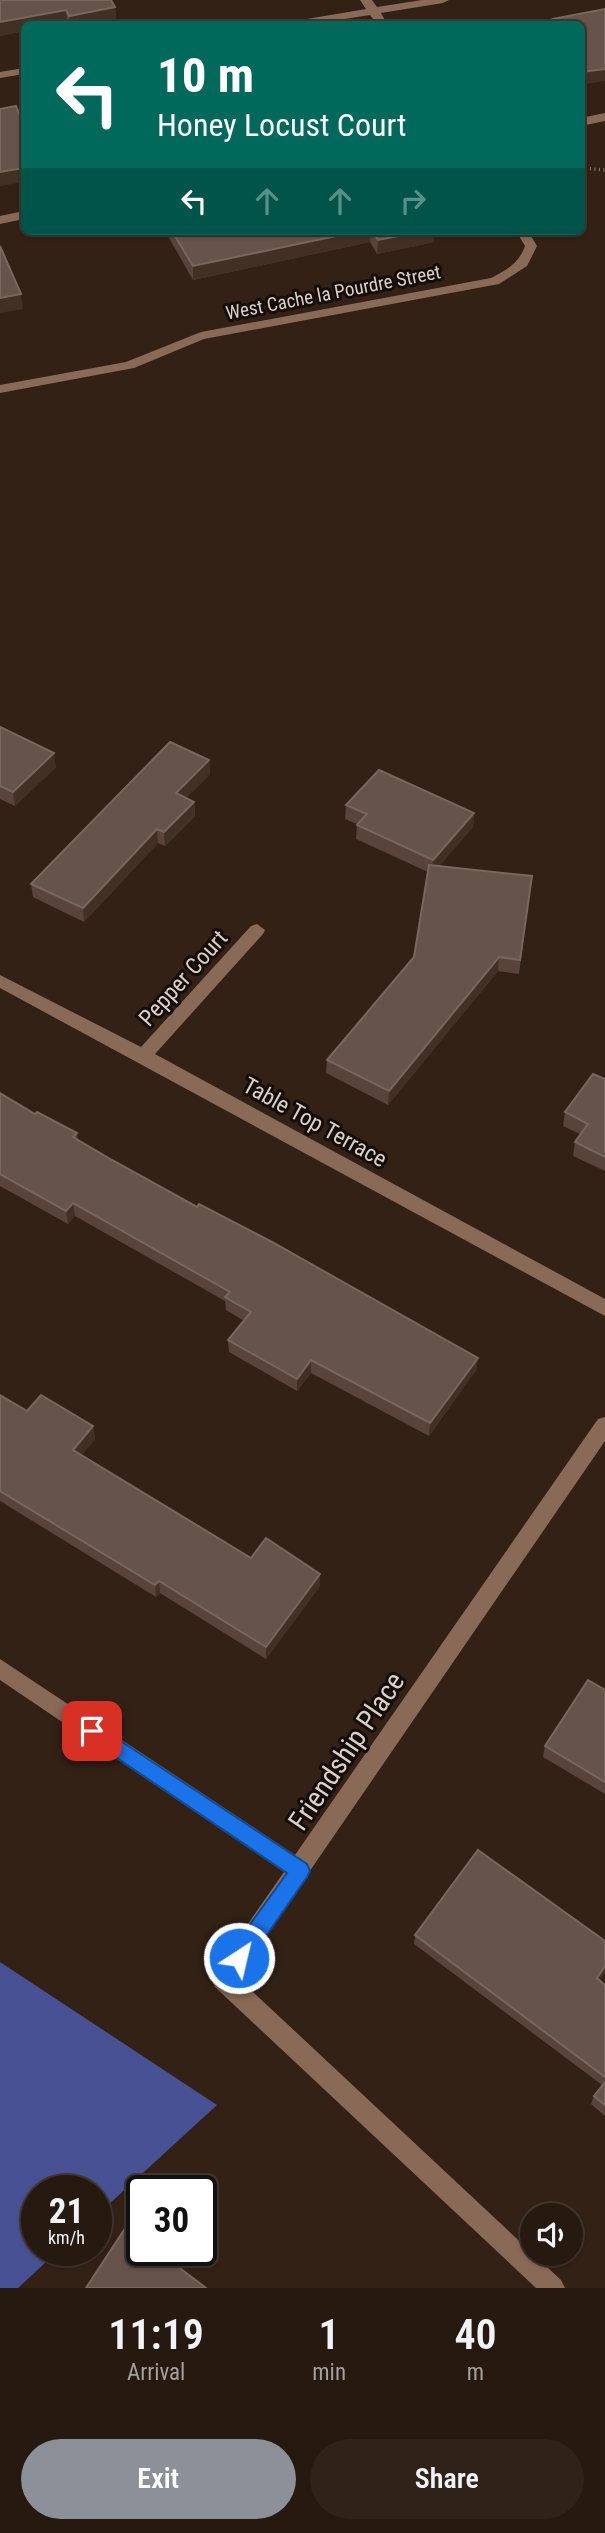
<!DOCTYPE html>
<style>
:root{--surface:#261910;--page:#2e2219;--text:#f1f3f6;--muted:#a4a09f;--line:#423830;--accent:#8c9099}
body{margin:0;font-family:"Roboto Condensed",sans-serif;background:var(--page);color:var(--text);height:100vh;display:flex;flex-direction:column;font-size:26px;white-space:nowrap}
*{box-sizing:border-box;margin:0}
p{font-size:23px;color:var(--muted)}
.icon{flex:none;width:38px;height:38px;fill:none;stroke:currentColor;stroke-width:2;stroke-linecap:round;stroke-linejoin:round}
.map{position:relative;height:2288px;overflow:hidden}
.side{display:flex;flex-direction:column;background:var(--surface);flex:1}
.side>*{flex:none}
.guide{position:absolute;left:21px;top:21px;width:564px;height:214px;border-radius:10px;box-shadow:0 2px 5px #0004,0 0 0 2px var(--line);background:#00695c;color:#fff;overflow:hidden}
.fabs{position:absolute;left:520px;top:2203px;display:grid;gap:14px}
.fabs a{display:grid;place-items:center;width:63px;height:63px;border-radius:50%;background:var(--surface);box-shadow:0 2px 5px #0004,0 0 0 2px var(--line);font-size:35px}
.speed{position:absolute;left:21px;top:2175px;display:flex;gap:14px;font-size:35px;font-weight:700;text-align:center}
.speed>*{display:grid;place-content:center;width:91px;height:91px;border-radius:50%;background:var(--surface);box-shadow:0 2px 5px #0004,0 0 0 2px var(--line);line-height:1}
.speed small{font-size:18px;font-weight:400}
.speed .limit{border:4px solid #111;border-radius:10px;background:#fff;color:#111}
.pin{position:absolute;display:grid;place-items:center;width:60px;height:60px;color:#fff;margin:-30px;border-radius:14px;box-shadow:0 4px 10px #0006}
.me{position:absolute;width:77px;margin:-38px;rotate:35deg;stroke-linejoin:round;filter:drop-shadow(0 0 5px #0008)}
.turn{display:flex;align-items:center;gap:24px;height:147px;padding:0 21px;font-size:32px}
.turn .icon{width:91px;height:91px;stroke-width:2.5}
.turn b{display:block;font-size:49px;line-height:60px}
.lanes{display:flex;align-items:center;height:66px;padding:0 21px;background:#0003;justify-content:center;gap:35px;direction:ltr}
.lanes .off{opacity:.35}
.eta{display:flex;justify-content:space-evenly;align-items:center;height:119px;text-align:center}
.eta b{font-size:42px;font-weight:600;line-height:49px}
.action{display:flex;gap:14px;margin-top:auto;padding:14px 21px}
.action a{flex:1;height:80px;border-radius:42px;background:var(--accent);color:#fff;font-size:28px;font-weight:600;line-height:80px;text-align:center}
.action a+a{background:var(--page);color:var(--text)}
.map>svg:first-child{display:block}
.forest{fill:#475194}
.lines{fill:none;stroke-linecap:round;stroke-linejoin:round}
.path{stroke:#8b7c73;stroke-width:3.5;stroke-dasharray:1 3.5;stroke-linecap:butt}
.minor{fill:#896a57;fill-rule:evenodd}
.wall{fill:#58443a}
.shaded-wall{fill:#433025}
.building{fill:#665349;stroke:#78675d;stroke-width:2}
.route{fill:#1a73e8;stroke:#114b97;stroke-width:2}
.labels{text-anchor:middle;stroke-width:6;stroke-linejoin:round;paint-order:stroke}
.far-street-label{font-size:19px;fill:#dbcfc8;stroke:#150d08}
.street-label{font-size:23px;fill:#dbcfc8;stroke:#150d08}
.near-street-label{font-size:28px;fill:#dbcfc8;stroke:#150d08}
</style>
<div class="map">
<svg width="605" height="2288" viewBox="0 0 605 2288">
<rect width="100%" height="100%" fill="#332116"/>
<polygon class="forest" points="0,1962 217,2105 96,2216 96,2191 37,2191 37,2250 58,2251 18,2288 0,2288"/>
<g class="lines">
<polyline class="path" points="581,168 605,170"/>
<g class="minor">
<polygon points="360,0 372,0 377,7 422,0 449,0 443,3 381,13 387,24 377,24 370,15 313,24 289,24 295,21 366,9"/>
<polygon points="24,68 24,74 0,78 0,72"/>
<polygon points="605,113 605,121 581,126 581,118"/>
<polygon points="24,211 24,219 0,224 0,216"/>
<path d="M516,231H528L537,246L527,266L499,284L204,339L134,368L0,393V385L126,362L201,332L491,278C507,270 519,263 525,246Z"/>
<polygon points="257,924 265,930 263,934 155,1054 605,1299 605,1316 0,988 0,975 141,1047 251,926"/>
<polygon points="605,1417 605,1441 237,1977 561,2280 565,2288 536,2288 215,1987 212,1979 215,1971 284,1872 0,1680 0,1659 295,1855 598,1419"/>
</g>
</g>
<g class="wall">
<polygon points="0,0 115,7 116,21 97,24 24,24 24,31 0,36"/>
<polygon points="165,231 434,231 434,242 377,254 370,242 193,280"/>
<polygon points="0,727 56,767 15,806 0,799"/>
<polygon points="209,760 210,774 186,798 194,802 195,816 165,846 158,843 84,922 33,897 31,884"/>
<polygon points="346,805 474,813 473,827 439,866 530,890 519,974 498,971 388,1105 326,1073 327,1060 414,957 428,872 356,839 357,824 345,819"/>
<polygon points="605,1079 605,1171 573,1156 575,1142 580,1134 563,1126 565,1112"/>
<polygon points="0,1093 35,1114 77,1133 78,1140 112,1160 197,1207 478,1358 476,1370 429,1436 311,1373 297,1391 229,1352 228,1340 244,1321 226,1310 225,1301 75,1216 68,1224 0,1186"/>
<polygon points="0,1395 27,1411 93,1426 95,1439 81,1455 251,1558 320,1574 320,1586 266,1659 160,1593 156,1597 0,1501"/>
<polygon points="605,1690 605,1794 543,1757 545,1746"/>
<polygon points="415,1935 605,1972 599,1980 605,1985 605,2116 591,2104 594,2096 602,2085 414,1944"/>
</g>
<g class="shaded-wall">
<polygon points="115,7 116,21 97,24 70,24 69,16"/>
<polygon points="66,10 67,24 24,24 24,31 0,36 0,22"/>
<polygon points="605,69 605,81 581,85 581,72"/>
<polygon points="24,168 24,182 0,186 0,172"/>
<polygon points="360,231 370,231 370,242 193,280 193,266"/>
<polygon points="425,231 434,231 434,242 377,254 378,240"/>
<polygon points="21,294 23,309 0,313 0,298"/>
<polygon points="54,753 56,767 15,806 13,792"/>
<polygon points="209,760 210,774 177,807 176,793"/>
<polygon points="194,802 195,816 165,846 164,832"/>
<polygon points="474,813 473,827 432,874 433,860"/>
<polygon points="157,829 158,843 84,922 83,908"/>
<polygon points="499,957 498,971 388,1105 389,1091"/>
<polygon points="73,1203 75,1216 68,1224 66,1211"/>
<polygon points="478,1358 476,1370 429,1436 430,1423"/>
<polygon points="311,1360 311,1373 297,1391 297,1379"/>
<polygon points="93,1426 95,1439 75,1463 73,1450"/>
<polygon points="320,1574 320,1586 266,1659 266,1647"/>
<polygon points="159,1581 160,1593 156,1597 155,1585"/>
<polygon points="605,1966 605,1972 594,1988 597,1978"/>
</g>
<g class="building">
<polygon points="0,0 111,0 115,7 69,16 66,10 0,22"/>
<polygon points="605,9 605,69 581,72 581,24 557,24 553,19"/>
<polygon points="16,106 24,126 24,168 0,172 0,109"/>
<polygon points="172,231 360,231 193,266"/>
<polygon points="372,231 425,231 378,240"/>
<polygon points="0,246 21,294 0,298"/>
<polygon points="0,727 54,753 13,792 0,786"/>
<polygon points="170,742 209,760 176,793 194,802 164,832 157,829 83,908 31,884"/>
<polygon points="379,770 474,813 433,860 357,825 367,814 346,805"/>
<polygon points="429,865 532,876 520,960 499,957 389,1091 327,1060 414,957"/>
<polygon points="593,1074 605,1079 605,1157 575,1142 588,1124 565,1112"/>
<polygon points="0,1093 35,1114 37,1112 77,1133 73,1137 112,1160 197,1207 199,1204 272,1242 478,1358 430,1423 311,1360 297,1379 228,1340 251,1312 225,1297 230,1292 73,1203 66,1211 0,1174"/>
<polygon points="0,1395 27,1411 41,1395 93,1426 73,1450 251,1558 266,1538 320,1574 266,1647 159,1581 155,1585 0,1491"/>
<polygon points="588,1680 605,1690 605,1782 545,1746"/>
<polygon points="478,1850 605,1941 605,1966 597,1978 605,1985 605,2077 415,1935"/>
<polygon points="605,2082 605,2105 594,2096"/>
<polygon points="126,2227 142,2239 142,2250 156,2250 206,2288 86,2288"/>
</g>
<polygon class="route" points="92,1722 307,1864 310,1871 307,1877 246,1965 239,1968 231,1965 228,1958 231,1951 287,1873 86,1737 83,1731 86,1725"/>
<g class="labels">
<g class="far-street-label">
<text transform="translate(333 292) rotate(-11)" y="7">West Cache la Pourdre Street</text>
</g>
<g class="street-label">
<text transform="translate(183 978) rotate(-48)" y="8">Pepper Court</text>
<text transform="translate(315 1122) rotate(29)" y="8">Table Top Terrace</text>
</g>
<g class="near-street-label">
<text transform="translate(346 1751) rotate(-56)" y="10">Friendship Place</text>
</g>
</g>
</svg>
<div class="fabs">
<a><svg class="icon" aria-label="sound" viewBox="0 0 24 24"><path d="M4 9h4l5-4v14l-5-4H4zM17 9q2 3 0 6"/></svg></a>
</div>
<div class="speed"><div>21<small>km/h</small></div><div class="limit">30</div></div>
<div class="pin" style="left:92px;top:1731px;background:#d93025"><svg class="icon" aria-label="arrive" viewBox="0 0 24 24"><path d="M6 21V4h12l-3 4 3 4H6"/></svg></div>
<svg class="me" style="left:239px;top:1958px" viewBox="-20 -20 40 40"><circle r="17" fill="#1a73e8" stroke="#fff" stroke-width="3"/><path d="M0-11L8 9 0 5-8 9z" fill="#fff"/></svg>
<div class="guide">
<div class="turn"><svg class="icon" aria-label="left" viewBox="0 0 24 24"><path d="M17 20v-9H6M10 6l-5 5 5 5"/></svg><div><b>10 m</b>Honey Locust Court</div></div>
<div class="lanes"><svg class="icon" aria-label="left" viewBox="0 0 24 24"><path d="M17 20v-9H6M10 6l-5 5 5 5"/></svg><svg class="icon off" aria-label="ahead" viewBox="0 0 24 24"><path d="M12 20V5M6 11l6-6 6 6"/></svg><svg class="icon off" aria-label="ahead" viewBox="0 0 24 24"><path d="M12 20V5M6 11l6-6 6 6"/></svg><svg class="icon off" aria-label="right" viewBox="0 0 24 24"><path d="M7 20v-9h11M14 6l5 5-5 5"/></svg></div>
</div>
</div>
<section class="side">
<div class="eta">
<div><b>11:19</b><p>Arrival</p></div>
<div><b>1</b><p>min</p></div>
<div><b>40</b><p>m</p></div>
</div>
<div class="action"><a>Exit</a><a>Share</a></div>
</section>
